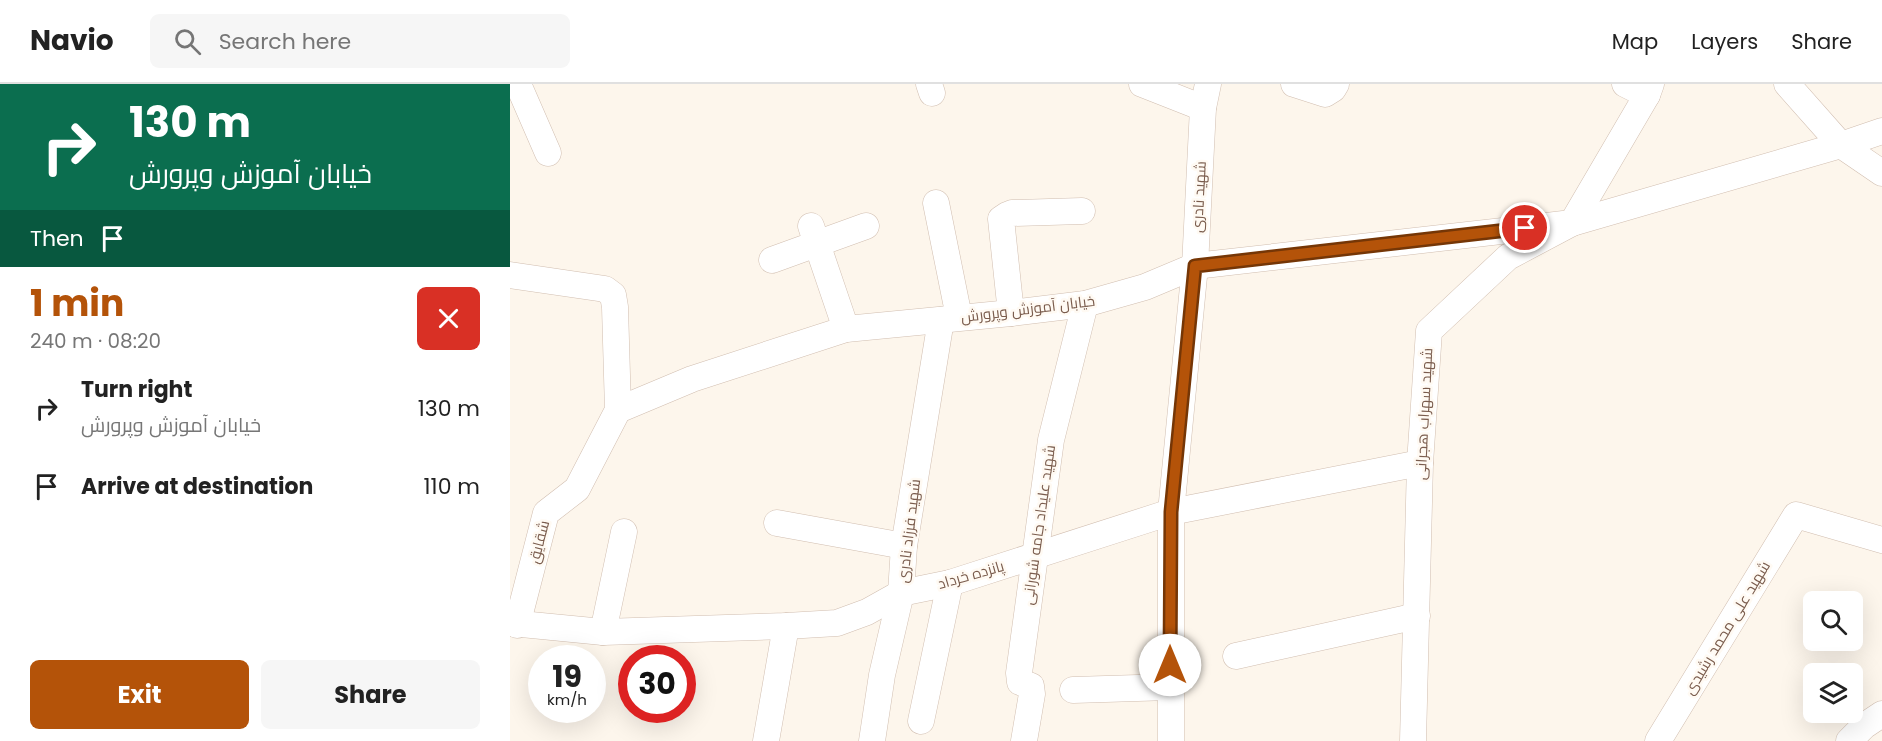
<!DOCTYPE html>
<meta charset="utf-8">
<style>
:root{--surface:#fff;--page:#f6f6f6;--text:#222;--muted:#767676;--line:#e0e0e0;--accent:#b45309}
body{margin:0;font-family:Poppins,Cairo,sans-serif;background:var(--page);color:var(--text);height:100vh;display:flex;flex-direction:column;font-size:22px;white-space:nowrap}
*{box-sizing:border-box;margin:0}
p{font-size:20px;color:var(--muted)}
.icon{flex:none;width:33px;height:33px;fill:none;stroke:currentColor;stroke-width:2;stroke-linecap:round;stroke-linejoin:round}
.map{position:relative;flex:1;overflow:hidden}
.side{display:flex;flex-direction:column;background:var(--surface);width:510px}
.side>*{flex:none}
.guide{background:#0b6e4f;color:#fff;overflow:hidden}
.tools{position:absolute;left:1293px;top:507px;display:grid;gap:12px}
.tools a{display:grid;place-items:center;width:60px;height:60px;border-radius:9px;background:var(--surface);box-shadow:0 6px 24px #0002;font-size:30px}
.speed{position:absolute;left:18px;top:561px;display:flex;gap:12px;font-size:30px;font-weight:700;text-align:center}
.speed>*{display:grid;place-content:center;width:78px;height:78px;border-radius:50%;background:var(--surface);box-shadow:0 6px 24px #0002;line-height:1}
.speed small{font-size:15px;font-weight:400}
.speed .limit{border:9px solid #d22;background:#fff;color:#111}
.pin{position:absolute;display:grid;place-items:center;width:51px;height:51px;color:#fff;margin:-26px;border:3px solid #fff;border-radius:50%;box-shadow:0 2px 6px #0007}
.me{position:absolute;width:66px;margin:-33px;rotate:0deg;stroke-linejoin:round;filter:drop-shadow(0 0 4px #0008)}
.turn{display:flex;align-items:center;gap:21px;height:126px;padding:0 30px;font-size:27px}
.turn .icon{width:78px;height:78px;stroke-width:2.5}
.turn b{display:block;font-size:42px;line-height:51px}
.then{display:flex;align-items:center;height:57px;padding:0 30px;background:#0003;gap:12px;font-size:22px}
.round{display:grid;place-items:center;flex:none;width:63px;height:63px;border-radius:9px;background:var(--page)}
.head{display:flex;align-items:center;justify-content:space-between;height:102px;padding:0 30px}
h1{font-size:36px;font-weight:700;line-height:45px;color:var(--accent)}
.action{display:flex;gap:12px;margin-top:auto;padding:12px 30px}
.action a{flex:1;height:69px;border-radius:9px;background:var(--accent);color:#fff;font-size:24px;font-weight:700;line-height:69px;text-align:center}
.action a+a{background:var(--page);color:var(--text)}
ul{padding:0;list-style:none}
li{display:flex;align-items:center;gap:18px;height:78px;padding:0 30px}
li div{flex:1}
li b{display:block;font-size:22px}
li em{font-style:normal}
header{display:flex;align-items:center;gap:36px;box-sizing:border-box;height:84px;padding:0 30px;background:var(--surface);border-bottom:2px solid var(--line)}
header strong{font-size:28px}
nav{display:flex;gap:33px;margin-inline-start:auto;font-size:21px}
.search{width:420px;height:54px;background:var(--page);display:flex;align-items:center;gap:15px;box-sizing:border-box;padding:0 21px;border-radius:9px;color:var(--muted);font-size:22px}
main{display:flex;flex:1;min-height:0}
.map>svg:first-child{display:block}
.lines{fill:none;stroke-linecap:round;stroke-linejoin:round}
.minor-casing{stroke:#d1beb0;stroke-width:27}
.minor{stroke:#fff;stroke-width:26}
.route-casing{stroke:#753606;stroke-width:15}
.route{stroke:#b45309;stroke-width:10}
.labels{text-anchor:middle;stroke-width:5;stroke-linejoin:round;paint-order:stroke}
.street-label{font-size:15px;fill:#7a5c4d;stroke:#fffaf3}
</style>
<header>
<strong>Navio</strong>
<div class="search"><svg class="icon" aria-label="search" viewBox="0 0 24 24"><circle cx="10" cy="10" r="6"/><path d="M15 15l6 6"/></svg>Search here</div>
<nav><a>Map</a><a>Layers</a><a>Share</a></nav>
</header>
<main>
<section class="side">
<div class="guide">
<div class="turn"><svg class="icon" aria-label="right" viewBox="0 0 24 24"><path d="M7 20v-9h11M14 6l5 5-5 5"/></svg><div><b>130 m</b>خیابان آموزش وپرورش</div></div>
<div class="then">Then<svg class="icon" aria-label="arrive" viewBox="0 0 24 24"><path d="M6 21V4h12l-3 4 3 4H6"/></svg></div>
</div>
<div class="head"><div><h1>1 min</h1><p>240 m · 08:20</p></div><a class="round" style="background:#d93025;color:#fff"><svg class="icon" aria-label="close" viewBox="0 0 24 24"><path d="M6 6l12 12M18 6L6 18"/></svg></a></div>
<ul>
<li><svg class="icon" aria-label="right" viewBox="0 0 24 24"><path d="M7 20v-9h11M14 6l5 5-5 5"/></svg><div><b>Turn right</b><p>خیابان آموزش وپرورش</p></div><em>130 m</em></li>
<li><svg class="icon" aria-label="arrive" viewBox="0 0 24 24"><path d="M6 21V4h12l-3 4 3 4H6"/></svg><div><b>Arrive at destination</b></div><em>110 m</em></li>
</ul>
<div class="action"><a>Exit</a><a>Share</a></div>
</section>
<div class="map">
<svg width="1372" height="657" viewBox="0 0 1372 657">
<rect width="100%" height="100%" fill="#fdf6ec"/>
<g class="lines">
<g class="minor-casing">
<g id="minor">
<polyline points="8,0 38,69"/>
<polyline points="419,0 422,9"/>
<polyline points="632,0 693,24"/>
<polyline points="784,0 815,10 823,5 826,0"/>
<polyline points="1115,0 1137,11"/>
<polyline points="1277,0 1331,61 1372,89"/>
<polyline points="426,119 449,233"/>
<polyline points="301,142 336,245"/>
<polyline points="262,176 356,142"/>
<polyline points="0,191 95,205 103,211 105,223 108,326 67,405 36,429 7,541"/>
<polyline points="501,229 491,135 497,131 502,129 572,127"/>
<polyline points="108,326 182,295 336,245 501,229 575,220 635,203 685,182 1062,139 1137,11 1141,0"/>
<polyline points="267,439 394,462"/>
<polyline points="0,539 93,548 276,542 327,539 357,528 391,509 440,499 661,428 910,379"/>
<polyline points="93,548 114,448"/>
<polyline points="726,572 907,532"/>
<polyline points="563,606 660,603"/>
<polyline points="411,637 440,499"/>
<polyline points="256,657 276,542"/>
<polyline points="362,657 372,591 391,509 394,462 431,236"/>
<polyline points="514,657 522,610 521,602 510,598 509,589 541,356 575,220"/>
<polyline points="661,657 661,428 685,182 693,24 698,0"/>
<polyline points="903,657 910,379 919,247 998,173 1062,139 1331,61 1372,47"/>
<polyline points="1148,657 1286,431 1372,456"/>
<polyline points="1339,657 1354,642 1372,630"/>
</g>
</g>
<use href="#minor" class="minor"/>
</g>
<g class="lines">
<g class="route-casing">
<polyline id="route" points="660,581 661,428 685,182 1015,144"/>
</g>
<use href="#route" class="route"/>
</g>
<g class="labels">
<g class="street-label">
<text transform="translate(689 113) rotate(-87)" y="5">شهید نادری</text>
<text transform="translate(518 225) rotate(-7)" y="5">خیابان آموزش وپرورش</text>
<text transform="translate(914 330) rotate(-87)" y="5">شهید سهراب هجرانی</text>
<text transform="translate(529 441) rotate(-82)" y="5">شهید علیداد جامه شورانی</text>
<text transform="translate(399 447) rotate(-83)" y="5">شهید فرزاد نادری</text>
<text transform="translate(29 458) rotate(-75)" y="5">شقایق</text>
<text transform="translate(461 491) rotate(-16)" y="5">پانزده خرداد</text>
<text transform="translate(1217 544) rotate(-59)" y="5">شهید علی محمد رشیدی</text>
</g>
</g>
</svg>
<div class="tools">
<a><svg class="icon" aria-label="search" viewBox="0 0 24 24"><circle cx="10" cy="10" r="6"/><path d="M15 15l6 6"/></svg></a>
<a><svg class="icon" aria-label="layers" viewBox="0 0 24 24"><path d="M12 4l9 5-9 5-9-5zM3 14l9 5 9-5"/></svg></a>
</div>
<div class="speed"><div>19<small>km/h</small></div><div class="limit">30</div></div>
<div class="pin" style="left:1015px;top:144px;background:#d93025"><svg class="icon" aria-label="arrive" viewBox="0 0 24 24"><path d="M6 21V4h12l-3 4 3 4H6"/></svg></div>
<svg class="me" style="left:660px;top:581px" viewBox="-20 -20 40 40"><circle r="19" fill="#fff"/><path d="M0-13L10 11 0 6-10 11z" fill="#b45309"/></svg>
</div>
</main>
